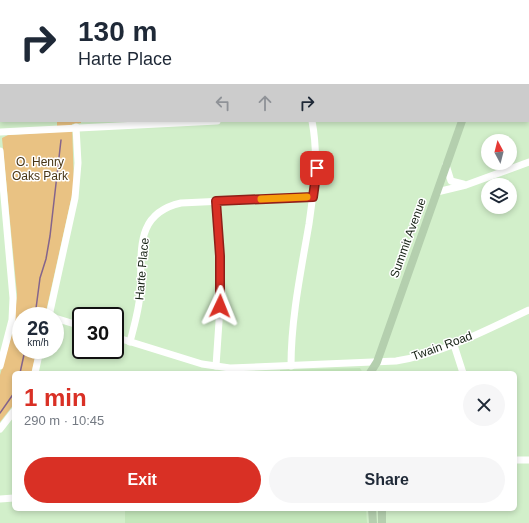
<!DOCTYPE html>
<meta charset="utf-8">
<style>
:root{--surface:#fff;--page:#f6f6f7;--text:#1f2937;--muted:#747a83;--accent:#d93025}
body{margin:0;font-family:Arial,sans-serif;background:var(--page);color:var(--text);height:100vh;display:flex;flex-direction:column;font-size:15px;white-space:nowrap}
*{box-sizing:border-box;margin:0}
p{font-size:13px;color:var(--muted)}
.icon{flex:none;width:22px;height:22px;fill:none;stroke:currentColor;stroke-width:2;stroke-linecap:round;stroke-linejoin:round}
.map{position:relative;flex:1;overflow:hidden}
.details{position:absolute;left:12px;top:371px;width:505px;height:140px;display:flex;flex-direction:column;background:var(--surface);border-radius:6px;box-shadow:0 2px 6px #0003}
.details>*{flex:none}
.banner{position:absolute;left:0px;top:0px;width:529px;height:122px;box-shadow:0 2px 6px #0003;background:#fff;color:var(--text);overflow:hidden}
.needle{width:26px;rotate:353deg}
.fabs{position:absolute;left:481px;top:134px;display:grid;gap:8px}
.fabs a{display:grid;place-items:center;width:36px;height:36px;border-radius:50%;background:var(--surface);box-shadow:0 2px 6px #0003;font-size:20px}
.speed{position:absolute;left:12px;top:307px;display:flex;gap:8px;font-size:20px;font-weight:700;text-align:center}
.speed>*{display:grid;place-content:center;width:52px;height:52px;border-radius:50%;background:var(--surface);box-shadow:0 2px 6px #0003;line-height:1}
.speed small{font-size:10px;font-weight:400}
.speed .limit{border:2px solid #111;border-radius:6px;background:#fff;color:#111}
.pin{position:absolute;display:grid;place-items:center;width:34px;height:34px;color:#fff;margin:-17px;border-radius:8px;box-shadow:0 2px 6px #0006}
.me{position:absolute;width:44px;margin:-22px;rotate:2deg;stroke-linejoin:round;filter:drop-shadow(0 0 3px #0008)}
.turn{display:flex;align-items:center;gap:14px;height:84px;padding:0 12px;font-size:18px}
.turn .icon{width:52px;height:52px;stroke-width:2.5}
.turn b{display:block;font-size:28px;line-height:34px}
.lanes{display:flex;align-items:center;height:38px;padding:0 12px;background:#0003;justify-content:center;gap:20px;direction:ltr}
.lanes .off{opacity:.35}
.round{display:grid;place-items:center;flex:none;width:42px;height:42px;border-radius:21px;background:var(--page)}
.headline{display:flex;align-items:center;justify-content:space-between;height:68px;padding:0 12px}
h1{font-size:24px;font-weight:700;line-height:30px;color:var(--accent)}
.action{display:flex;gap:8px;margin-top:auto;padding:8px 12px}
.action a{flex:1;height:46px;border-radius:24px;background:var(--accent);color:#fff;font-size:16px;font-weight:700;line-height:46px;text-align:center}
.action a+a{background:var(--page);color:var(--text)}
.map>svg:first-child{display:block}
.built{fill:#c4e7bb}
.green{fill:#e9c283}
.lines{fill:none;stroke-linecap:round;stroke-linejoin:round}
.stream{stroke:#84648c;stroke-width:1.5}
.minor{stroke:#fff;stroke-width:7}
.major{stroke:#b4cfae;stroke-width:8}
.route-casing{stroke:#8d1f18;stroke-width:10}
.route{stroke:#d93025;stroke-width:7}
.slow{stroke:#f59e0b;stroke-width:7}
.labels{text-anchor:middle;stroke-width:3;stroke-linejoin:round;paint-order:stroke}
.park-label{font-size:12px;fill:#483515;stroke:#fff}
.street-label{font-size:12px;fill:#172215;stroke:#fff}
</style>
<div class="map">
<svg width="529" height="523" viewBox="0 0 529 523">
<rect width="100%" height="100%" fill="#d2efca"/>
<g class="built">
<polygon points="360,368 363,373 280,373 280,370"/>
<polygon points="125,509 366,509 367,523 125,523"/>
</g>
<polygon class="green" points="57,121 81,121 81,123 72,124 74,186 45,316 21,316 21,350 37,350 32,370 31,373 14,373 14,404 0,422 0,375 14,327 17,294 2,138 8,135 57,132"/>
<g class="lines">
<g class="stream">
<polyline points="35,316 40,278 46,259 50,236 61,140"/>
<polyline points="20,373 25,350"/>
<polyline points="0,413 14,393"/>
</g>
<g class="minor">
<polyline points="265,0 266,1"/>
<polyline points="0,132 217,121"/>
<polyline points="0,151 13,298 12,320 0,366"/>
<polyline points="446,165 451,181 463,184"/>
<polyline points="437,192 466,185 529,162"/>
<polyline points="216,201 221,292 216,366"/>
<polyline points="49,316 75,198 78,163 76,127"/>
<polyline points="55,318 81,326"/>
<path d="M115,337L202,364L230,368L396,361C444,353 486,330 529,310"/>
<path d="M130,342C134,326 139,310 140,294C143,255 132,214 181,203L313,197"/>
<polyline points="454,345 463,373"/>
<path d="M291,366C291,318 301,271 309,224C314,187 319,158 312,121"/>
<polyline points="35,373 40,350"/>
<polyline points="0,429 14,411"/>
<polyline points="515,460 529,460"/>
<polyline points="0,499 14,498"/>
</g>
<g class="major">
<polyline points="494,1 494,0"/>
<polyline points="370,373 377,362 462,121"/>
<polyline points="372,509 373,523"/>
<polyline points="382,509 382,523"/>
</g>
</g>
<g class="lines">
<g class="route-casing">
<polyline id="route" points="220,306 220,256 216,201 313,197 317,168"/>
</g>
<use href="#route" class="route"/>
<polyline class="slow" points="261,199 307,197"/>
</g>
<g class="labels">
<g class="park-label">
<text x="40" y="166">O. Henry<tspan x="40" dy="14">Oaks Park</tspan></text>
</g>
<g class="street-label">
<text transform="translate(408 238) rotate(-70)" y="4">Summit Avenue</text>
<text transform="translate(142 269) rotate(-85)" y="4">Harte Place</text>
<text transform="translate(442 346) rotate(-20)" y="4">Twain Road</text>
</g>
</g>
</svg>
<div class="fabs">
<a><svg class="needle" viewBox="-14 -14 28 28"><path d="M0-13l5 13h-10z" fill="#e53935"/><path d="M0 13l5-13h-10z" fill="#747a83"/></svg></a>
<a><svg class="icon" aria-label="layers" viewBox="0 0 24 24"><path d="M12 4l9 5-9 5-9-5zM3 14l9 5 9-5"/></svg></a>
</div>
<div class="speed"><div>26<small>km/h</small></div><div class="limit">30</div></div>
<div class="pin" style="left:317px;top:168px;background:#d93025"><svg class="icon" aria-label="arrive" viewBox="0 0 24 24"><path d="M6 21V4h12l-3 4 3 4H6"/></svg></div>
<svg class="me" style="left:220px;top:306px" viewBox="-20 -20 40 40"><path d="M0-17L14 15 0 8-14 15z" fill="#d93025" stroke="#fff" stroke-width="4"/></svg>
<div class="banner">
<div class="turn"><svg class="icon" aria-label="right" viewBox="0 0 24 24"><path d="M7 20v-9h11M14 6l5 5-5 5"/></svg><div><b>130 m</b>Harte Place</div></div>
<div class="lanes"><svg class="icon off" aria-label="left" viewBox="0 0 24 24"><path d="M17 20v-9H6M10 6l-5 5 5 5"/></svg><svg class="icon off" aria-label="ahead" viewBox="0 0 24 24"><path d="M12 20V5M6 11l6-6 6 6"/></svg><svg class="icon" aria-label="right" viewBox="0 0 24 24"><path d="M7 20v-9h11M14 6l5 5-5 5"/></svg></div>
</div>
<section class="details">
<div class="headline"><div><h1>1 min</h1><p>290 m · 10:45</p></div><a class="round"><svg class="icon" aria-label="close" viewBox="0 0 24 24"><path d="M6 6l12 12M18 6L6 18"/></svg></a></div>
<div class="action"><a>Exit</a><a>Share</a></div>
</section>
</div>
